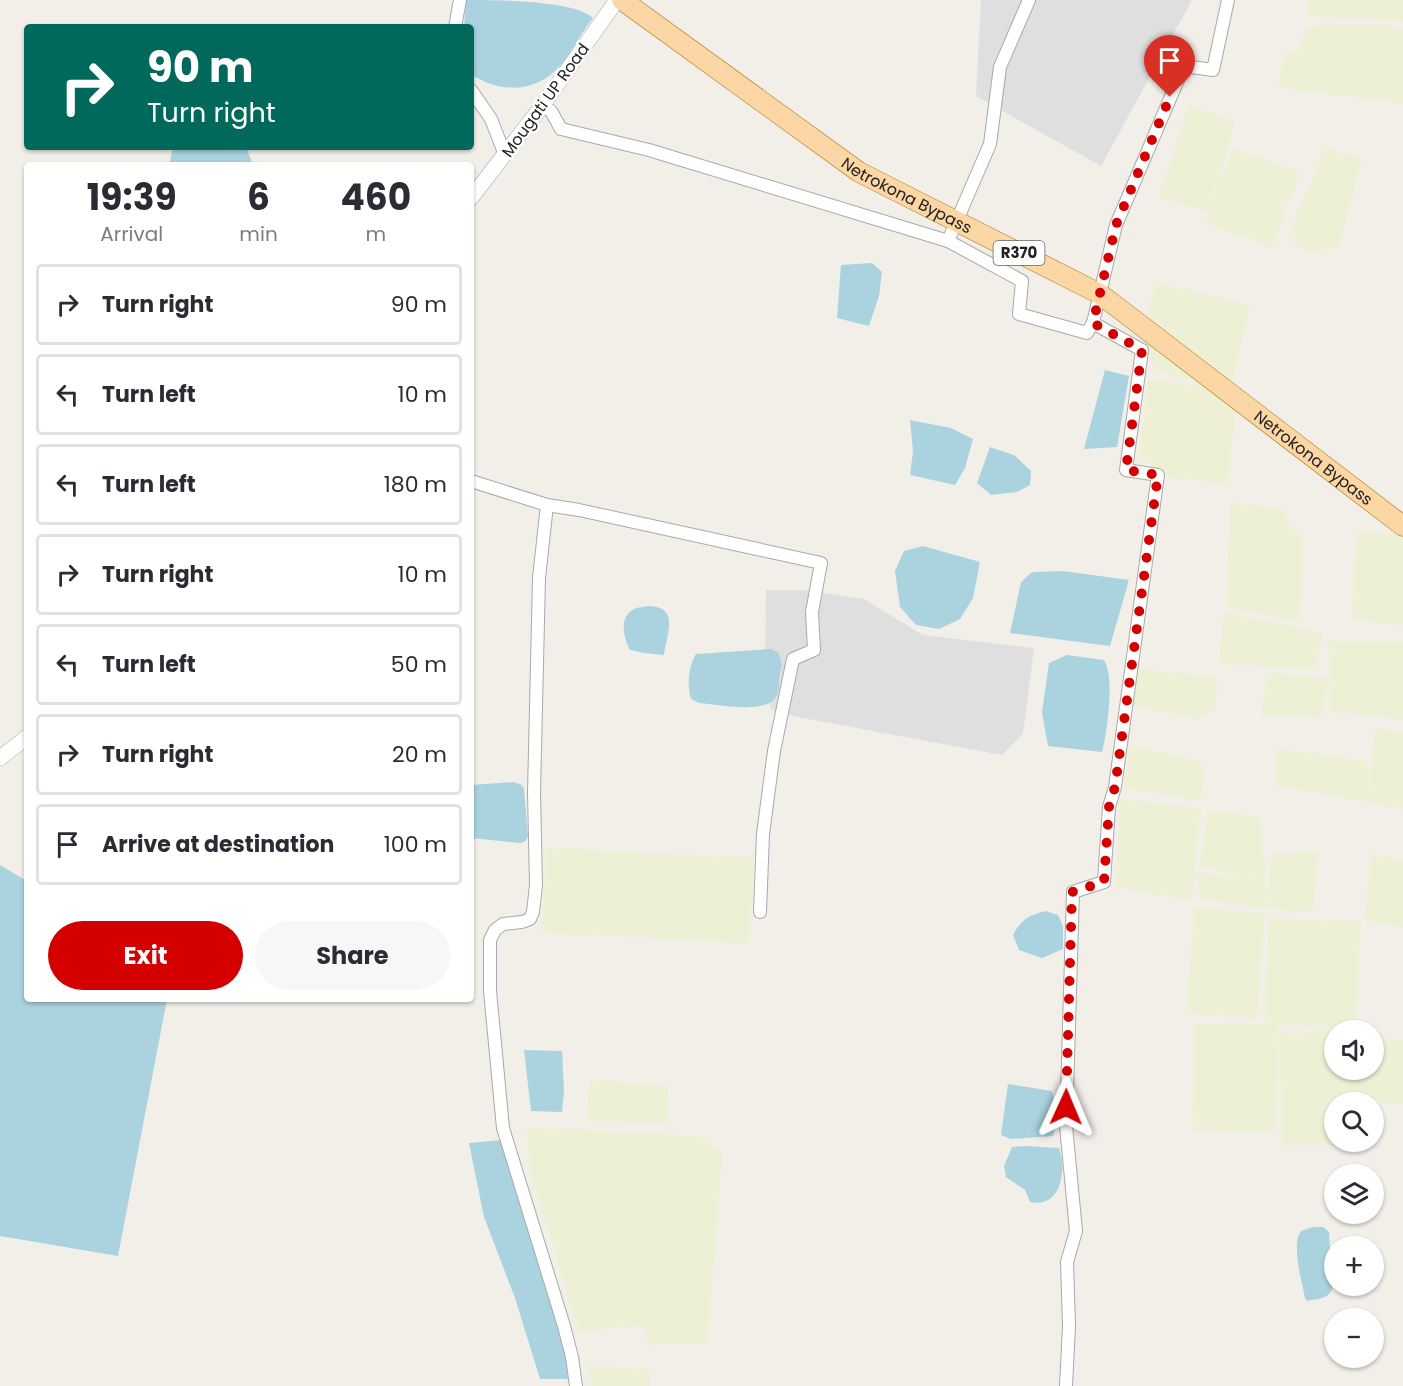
<!DOCTYPE html>
<meta charset="utf-8">
<style>
:root{--surface:#fff;--page:#f7f7f7;--text:#2b2b33;--muted:#7c7c81;--line:#e1e1e2;--accent:#d40000}
body{margin:0;font-family:Poppins,sans-serif;background:var(--page);color:var(--text);height:100vh;display:flex;flex-direction:column;font-size:22px;white-space:nowrap}
*{box-sizing:border-box;margin:0}
p{font-size:20px;color:var(--muted)}
.icon{flex:none;width:33px;height:33px;fill:none;stroke:currentColor;stroke-width:2;stroke-linecap:round;stroke-linejoin:round}
.map{position:relative;flex:1;overflow:hidden}
.details{position:absolute;left:24px;top:162px;width:450px;height:840px;display:flex;flex-direction:column;background:var(--surface);border-radius:6px;box-shadow:0 2px 4px #0004}
.details>*{flex:none}
.banner{position:absolute;left:24px;top:24px;width:450px;height:126px;border-radius:6px;box-shadow:0 2px 4px #0004;background:#00695c;color:#fff;overflow:hidden}
.controls{position:absolute;left:1324px;top:1020px;display:grid;gap:12px}
.controls a{display:grid;place-items:center;width:60px;height:60px;border-radius:50%;background:var(--surface);box-shadow:0 2px 4px #0004;font-size:30px}
.pin{position:absolute;display:grid;place-items:center;width:51px;height:51px;color:#fff;margin:-62px -26px;border-radius:50% 50% 50% 0;rotate:-45deg;box-shadow:0 0 6px #0007}
.pin .icon{rotate:45deg}
.me{position:absolute;width:66px;margin:-33px;rotate:1deg;stroke-linejoin:round;filter:drop-shadow(0 0 4px #0008)}
.turn{display:flex;align-items:center;gap:21px;height:126px;padding:0 24px;font-size:27px}
.turn .icon{width:78px;height:78px;stroke-width:2.5}
.turn b{display:block;font-size:42px;line-height:51px}
.eta{display:flex;justify-content:space-evenly;align-items:center;height:102px;text-align:center}
.eta b{font-size:36px;font-weight:700;line-height:42px}
.primary-button{display:flex;gap:12px;margin-top:auto;padding:12px 24px}
.primary-button a{flex:1;height:69px;border-radius:36px;background:var(--accent);color:#fff;font-size:24px;font-weight:700;line-height:69px;text-align:center}
.primary-button a+a{background:var(--page);color:var(--text)}
ul{padding:0;list-style:none}
li{display:flex;align-items:center;gap:18px;height:81px;margin:0 12px 9px;padding:0 12px;border:3px solid var(--line);border-radius:6px}
li div{flex:1}
li b{display:block;font-size:22px}
li em{font-style:normal}
.map>svg:first-child{display:block}
.residential{fill:#e0dfdf}
.farmland{fill:#eef0d5}
.water{fill:#aad3df}
.lines{fill:none;stroke-linecap:round;stroke-linejoin:round}
.minor-casing{stroke:#a9a9a9;stroke-width:14}
.tertiary-casing{stroke:#a9a9a9;stroke-width:16}
.primary-casing{stroke:#a06b00;stroke-width:21}
.minor{stroke:#fff;stroke-width:12}
.tertiary{stroke:#fff;stroke-width:15}
.primary{stroke:#fcd6a4;stroke-width:20}
.route{stroke:#d40000;stroke-width:10;stroke-dasharray:0 18}
.labels{text-anchor:middle;stroke-width:5;stroke-linejoin:round;paint-order:stroke}
.shield{fill:#fff;stroke:#646464;stroke-width:1.5}
.shield-label{font-size:15px;font-weight:bold;fill:#222}
.street-label{font-size:16px;fill:#222;stroke:#fff}
</style>
<div class="map">
<svg width="1403" height="1386" viewBox="0 0 1403 1386">
<rect width="100%" height="100%" fill="#f2efe9"/>
<g class="residential">
<polygon points="981,0 1192,0 1101,166 976,96"/>
<polygon points="766,590 801,590 864,599 923,635 1034,648 1023,734 1002,755 792,716 771,709 765,659"/>
</g>
<g class="farmland">
<polygon points="1308,0 1403,0 1403,22 1307,16"/>
<polygon points="1383,25 1403,28 1403,103 1279,88 1278,83 1286,53 1298,49 1306,26"/>
<polygon points="1189,105 1236,121 1211,202 1233,148 1300,172 1272,248 1206,223 1207,212 1159,197"/>
<polygon points="1325,147 1363,159 1339,247 1308,253 1287,239"/>
<polygon points="1155,282 1251,305 1231,389 1155,371 1143,332"/>
<polygon points="1148,380 1238,390 1228,484 1172,478 1139,459"/>
<polygon points="1230,502 1286,510 1287,523 1303,536 1301,622 1226,607"/>
<polygon points="1356,532 1403,534 1403,626 1351,619"/>
<polygon points="1223,612 1323,633 1317,670 1219,664"/>
<polygon points="1328,642 1403,642 1403,719 1330,712 1329,682 1322,718 1261,714 1267,673 1329,678"/>
<polygon points="1137,668 1218,678 1216,708 1200,719 1131,706"/>
<polygon points="1374,729 1403,731 1403,809 1275,785 1276,748 1368,761 1369,792"/>
<polygon points="1130,745 1205,763 1201,801 1124,788"/>
<polygon points="1120,799 1201,808 1194,872 1257,880 1199,866 1208,810 1261,817 1267,901 1271,853 1319,852 1313,911 1267,909 1201,899 1194,874 1191,901 1115,887"/>
<polygon points="546,848 754,858 749,943 542,933"/>
<polygon points="1371,854 1403,861 1403,927 1364,920"/>
<polygon points="1194,908 1265,913 1257,1019 1186,1013"/>
<polygon points="1269,918 1361,922 1356,1028 1279,1025 1279,1033 1335,1031 1335,1070 1349,1070 1350,1073 1350,1070 1374,1070 1374,1039 1403,1040 1403,1103 1335,1102 1335,1142 1351,1142 1351,1144 1282,1146 1279,1036 1276,1132 1192,1130 1194,1023 1264,1024"/>
<polygon points="589,1080 668,1086 667,1123 587,1121"/>
<polygon points="526,1127 701,1136 723,1153 708,1344 647,1345 643,1325 579,1332 530,1171"/>
<polygon points="588,1366 650,1369 650,1386 591,1386"/>
</g>
<g class="water">
<path d="M466,0C495,0 576,0 593,18C579,35 570,58 554,72C531,93 496,92 471,74V27H464Z"/>
<polygon points="173,147 246,147 253,165 169,165"/>
<polygon points="872,263 882,272 879,296 869,326 837,318 841,265"/>
<polygon points="1105,370 1129,376 1117,447 1084,449"/>
<polygon points="910,420 951,428 973,439 965,468 955,485 910,475 913,451"/>
<polygon points="990,447 1014,455 1031,471 1030,485 1017,492 991,495 977,483"/>
<polygon points="923,546 980,562 973,598 960,619 939,629 916,625 900,607 895,571 904,551"/>
<polygon points="1063,571 1129,580 1110,646 1010,633 1021,582 1032,572"/>
<path d="M649,606C680,607 667,634 664,655L644,653L630,650C624,639 618,617 634,609C638,607 644,607 649,606Z"/>
<path d="M771,649L777,652C784,659 781,669 779,679C779,685 779,692 776,697C765,715 717,704 699,703L691,699C687,686 688,667 696,654Z"/>
<path d="M1067,655L1104,660C1115,676 1107,733 1102,752L1048,746L1042,712L1049,663Z"/>
<polygon points="514,782 522,785 524,789 528,836 526,841 521,843 471,838 471,785"/>
<polygon points="0,865 27,881 27,999 167,999 118,1256 0,1236"/>
<path d="M1046,911L1058,915L1063,926V949L1042,958L1019,950L1013,935C1021,919 1030,915 1046,911Z"/>
<polygon points="524,1050 562,1051 564,1091 562,1112 531,1111"/>
<polygon points="1008,1084 1052,1091 1058,1118 1053,1136 1011,1139 1001,1135"/>
<polygon points="503,1140 565,1344 572,1379 540,1379 515,1298 484,1217 469,1143"/>
<path d="M1025,1146L1059,1148C1067,1170 1061,1209 1030,1202L1025,1190L1006,1177L1004,1166L1012,1147Z"/>
<path d="M1313,1227H1323L1329,1232L1332,1290C1328,1299 1316,1299 1307,1301L1305,1298C1302,1282 1291,1245 1301,1231Z"/>
</g>
<g class="lines">
<g class="minor-casing">
<g id="minor">
<polyline points="455,27 460,0"/>
<polyline points="471,90 491,119 505,155"/>
<polyline points="542,106 551,111 561,129 649,150 948,241 990,144 1000,67 1029,0"/>
<polyline points="948,241 1022,281 1019,314 1087,333 1093,323"/>
<polyline points="471,481 547,505 579,510 821,563 812,612 814,650 793,659 774,751 763,834 760,912"/>
<polyline points="547,505 539,578 534,793 536,885 533,912 530,919 522,922 503,924 495,930 490,940 490,991 503,1128 564,1326 572,1357 576,1386"/>
<polyline points="1066,1386 1069,1326 1067,1262 1076,1231 1066,1126 1073,892 1104,882 1109,807 1115,787 1158,475 1126,470 1142,350 1093,323 1116,225 1184,66 1213,70 1228,0"/>
</g>
</g>
<g class="tertiary-casing">
<g id="tertiary">
<polyline points="471,198 542,106 617,0"/>
<polyline points="0,758 27,737"/>
</g>
</g>
<g class="primary-casing">
<g id="primary">
<path id="s1" d="M622,0L859,172L1100,294L1403,526"/>
</g>
</g>
<use href="#minor" class="minor"/>
<use href="#tertiary" class="tertiary"/>
<use href="#primary" class="primary"/>
</g>
<g class="lines">
<polyline class="route" points="1066,1107 1072,892 1104,882 1109,807 1115,787 1158,475 1126,470 1142,350 1093,323 1116,225 1170,97"/>
</g>
<g class="labels">
<rect class="shield" x="993.5" y="241" width="51" height="24" rx="4.5"/>
<g class="shield-label">
<text x="1019" y="258">R370</text>
</g>
<g class="street-label">
<text transform="translate(545 100) rotate(-54)" y="6">Mougati UP Road</text>
<text dy="6" stroke="none"><textPath href="#s1" startOffset="346">Netrokona Bypass</textPath></text>
<text dy="6" stroke="none"><textPath href="#s1" startOffset="832">Netrokona Bypass</textPath></text>
</g>
</g>
</svg>
<div class="controls">
<a><svg class="icon" aria-label="sound" viewBox="0 0 24 24"><path d="M4 9h4l5-4v14l-5-4H4zM17 9q2 3 0 6"/></svg></a>
<a><svg class="icon" aria-label="search" viewBox="0 0 24 24"><circle cx="10" cy="10" r="6"/><path d="M15 15l6 6"/></svg></a>
<a><svg class="icon" aria-label="layers" viewBox="0 0 24 24"><path d="M12 4l9 5-9 5-9-5zM3 14l9 5 9-5"/></svg></a>
<a>+</a>
<a>−</a>
</div>
<div class="pin" style="left:1170px;top:97px;background:#d93025"><svg class="icon" aria-label="arrive" viewBox="0 0 24 24"><path d="M6 21V4h12l-3 4 3 4H6"/></svg></div>
<svg class="me" style="left:1066px;top:1107px" viewBox="-20 -20 40 40"><path d="M0-17L14 15 0 8-14 15z" fill="#d40000" stroke="#fff" stroke-width="4"/></svg>
<div class="banner">
<div class="turn"><svg class="icon" aria-label="right" viewBox="0 0 24 24"><path d="M7 20v-9h11M14 6l5 5-5 5"/></svg><div><b>90 m</b>Turn right</div></div>
</div>
<section class="details">
<div class="eta">
<div><b>19:39</b><p>Arrival</p></div>
<div><b>6</b><p>min</p></div>
<div><b>460</b><p>m</p></div>
</div>
<ul>
<li><svg class="icon" aria-label="right" viewBox="0 0 24 24"><path d="M7 20v-9h11M14 6l5 5-5 5"/></svg><div><b>Turn right</b></div><em>90 m</em></li>
<li><svg class="icon" aria-label="left" viewBox="0 0 24 24"><path d="M17 20v-9H6M10 6l-5 5 5 5"/></svg><div><b>Turn left</b></div><em>10 m</em></li>
<li><svg class="icon" aria-label="left" viewBox="0 0 24 24"><path d="M17 20v-9H6M10 6l-5 5 5 5"/></svg><div><b>Turn left</b></div><em>180 m</em></li>
<li><svg class="icon" aria-label="right" viewBox="0 0 24 24"><path d="M7 20v-9h11M14 6l5 5-5 5"/></svg><div><b>Turn right</b></div><em>10 m</em></li>
<li><svg class="icon" aria-label="left" viewBox="0 0 24 24"><path d="M17 20v-9H6M10 6l-5 5 5 5"/></svg><div><b>Turn left</b></div><em>50 m</em></li>
<li><svg class="icon" aria-label="right" viewBox="0 0 24 24"><path d="M7 20v-9h11M14 6l5 5-5 5"/></svg><div><b>Turn right</b></div><em>20 m</em></li>
<li><svg class="icon" aria-label="arrive" viewBox="0 0 24 24"><path d="M6 21V4h12l-3 4 3 4H6"/></svg><div><b>Arrive at destination</b></div><em>100 m</em></li>
</ul>
<div class="primary-button"><a>Exit</a><a>Share</a></div>
</section>
</div>
